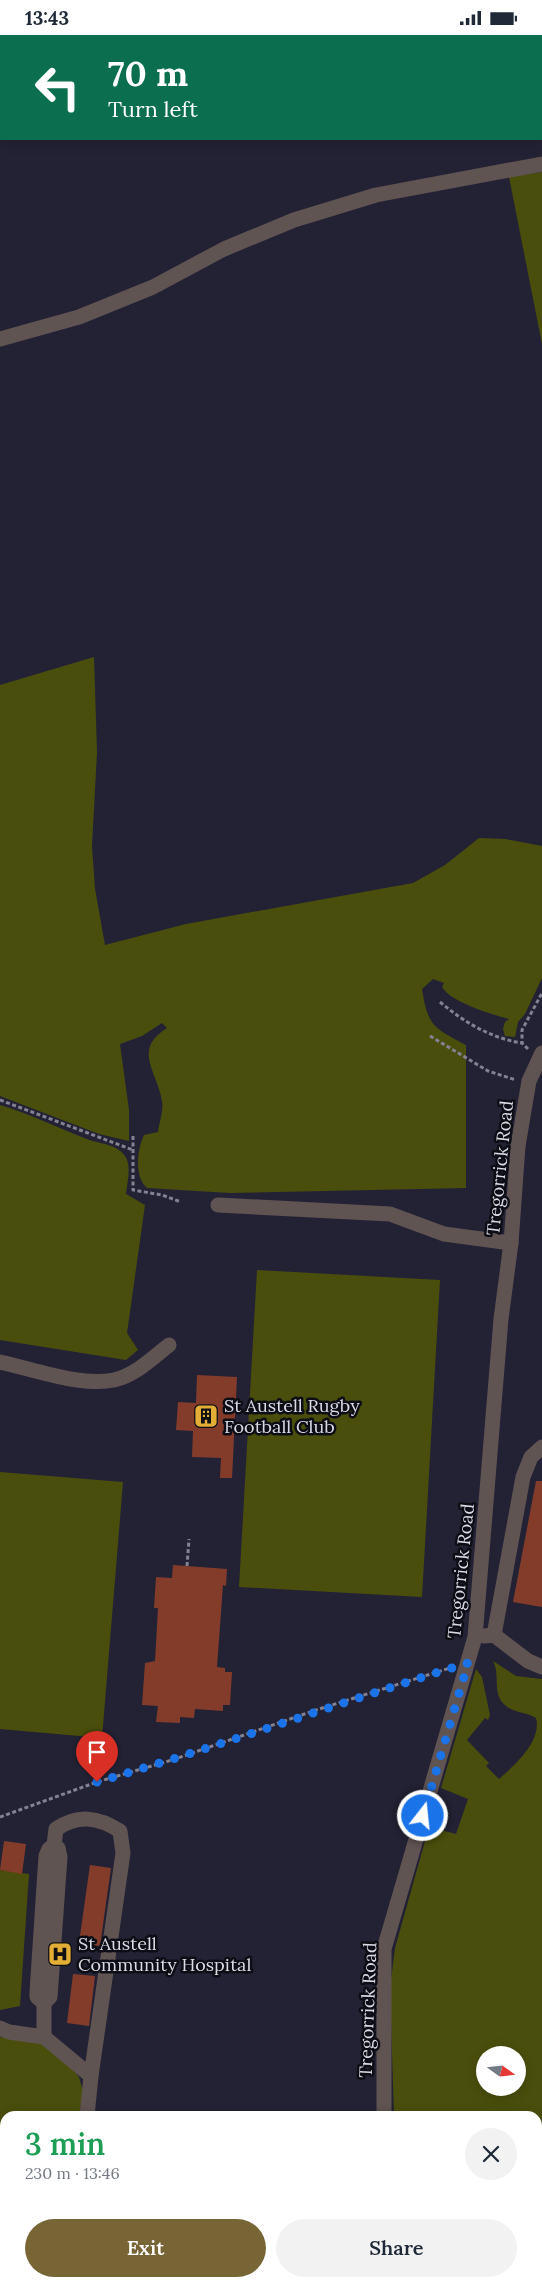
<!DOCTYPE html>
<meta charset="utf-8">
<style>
:root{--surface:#fff;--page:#f2f2f3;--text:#1f2937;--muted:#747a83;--accent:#776536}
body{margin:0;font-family:Lora,serif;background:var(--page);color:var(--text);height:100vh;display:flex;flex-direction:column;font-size:19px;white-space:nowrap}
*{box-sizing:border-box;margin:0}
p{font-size:16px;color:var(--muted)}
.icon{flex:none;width:28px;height:28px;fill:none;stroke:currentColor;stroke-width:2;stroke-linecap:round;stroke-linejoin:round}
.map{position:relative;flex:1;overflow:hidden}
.panel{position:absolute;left:0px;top:2076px;width:542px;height:176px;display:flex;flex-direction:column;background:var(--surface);border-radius:15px 15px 0 0;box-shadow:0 2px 12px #0003}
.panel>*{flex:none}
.banner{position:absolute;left:0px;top:0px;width:542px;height:105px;box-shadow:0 2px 12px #0003;background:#0b6e4f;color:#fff;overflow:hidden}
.needle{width:32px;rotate:105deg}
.controls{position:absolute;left:476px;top:2011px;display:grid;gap:10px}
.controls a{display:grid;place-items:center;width:50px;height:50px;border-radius:50%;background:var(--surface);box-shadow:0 2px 12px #0003;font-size:25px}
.pin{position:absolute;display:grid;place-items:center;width:42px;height:42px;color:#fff;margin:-51px -21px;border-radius:50% 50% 50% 0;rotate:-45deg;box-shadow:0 0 5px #0007}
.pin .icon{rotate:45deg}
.me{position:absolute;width:55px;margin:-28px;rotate:16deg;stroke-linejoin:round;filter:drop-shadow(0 0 4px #0008)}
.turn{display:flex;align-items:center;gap:18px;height:105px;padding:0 25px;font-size:22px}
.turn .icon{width:65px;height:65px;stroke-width:2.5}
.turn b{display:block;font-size:35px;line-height:42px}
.round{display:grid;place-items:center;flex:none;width:52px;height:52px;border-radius:26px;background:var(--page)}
.overview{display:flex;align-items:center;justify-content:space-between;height:85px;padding:0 25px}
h1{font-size:30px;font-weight:600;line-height:38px;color:#1e9e55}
.cta{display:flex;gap:10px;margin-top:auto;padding:10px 25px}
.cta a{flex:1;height:58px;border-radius:30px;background:var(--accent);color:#fff;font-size:20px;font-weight:600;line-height:58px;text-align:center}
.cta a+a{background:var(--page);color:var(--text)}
.status{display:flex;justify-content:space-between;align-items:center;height:35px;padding:0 25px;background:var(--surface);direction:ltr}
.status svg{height:14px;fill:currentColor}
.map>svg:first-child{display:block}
.green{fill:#4a4e0c;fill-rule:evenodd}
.building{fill:#843c2a}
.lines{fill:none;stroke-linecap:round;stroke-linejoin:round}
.path{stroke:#828292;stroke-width:3;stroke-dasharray:4 2.5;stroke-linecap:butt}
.minor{stroke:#605453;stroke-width:15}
.route{stroke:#1a73e8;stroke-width:9;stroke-dasharray:0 16.2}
.labels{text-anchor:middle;stroke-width:5;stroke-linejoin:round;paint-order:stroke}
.street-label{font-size:18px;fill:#dadae7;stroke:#0d0d15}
.poi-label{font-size:18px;fill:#dadae7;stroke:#0d0d15;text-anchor:start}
</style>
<div class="status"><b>13:43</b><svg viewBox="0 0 49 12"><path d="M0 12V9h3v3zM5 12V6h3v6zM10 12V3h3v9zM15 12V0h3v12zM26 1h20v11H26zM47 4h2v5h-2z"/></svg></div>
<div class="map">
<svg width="542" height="2252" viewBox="0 0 542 2252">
<rect width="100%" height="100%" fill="#232235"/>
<g class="green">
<polygon points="542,137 542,309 509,142"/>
<path d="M94,622L97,717L92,811L95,854L105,910L186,889L413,848L445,830L479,803L505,804L542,811V943L525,979L518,987L515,1002L505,1001L503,994L505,987L509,984C491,979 452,968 442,952L444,948L433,944L422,954C428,992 434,993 466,1010V1153L230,1158L147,1153C134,1142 137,1115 144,1100L158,1097C159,1088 164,1075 162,1066C157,1036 132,1015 167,993L162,988L142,1001L120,1009L129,1075V1106L99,1099L0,1061V650Z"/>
<path d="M0,1070C30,1079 58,1093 87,1104C100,1109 117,1109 125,1121C132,1130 127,1149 126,1159L145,1170L127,1298L138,1315L126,1325L0,1305Z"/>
<polygon points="257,1235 440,1245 422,1562 239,1552"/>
<polygon points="0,1437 123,1447 102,1703 0,1694"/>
<path d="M493,1626L516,1641L542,1644V2169L538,2170V2081H394L390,1953L395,1913L429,1792L456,1799L468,1764L441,1753L476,1634L482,1642L490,1680L488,1685L485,1683L467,1705L489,1728L486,1731L499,1744C515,1730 542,1706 536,1683C527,1677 514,1678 506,1671C491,1659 501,1641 493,1626ZM485,2020H518V2052H485Z"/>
<polygon points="0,1835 29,1839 20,1971 0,1975"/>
<polygon points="0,2002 39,2007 47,2011 73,2035 79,2042 83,2056 79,2081 5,2081 5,2121 0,2119"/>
<polygon points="0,2147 5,2156 3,2172 0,2171"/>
</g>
<g class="building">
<polygon points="197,1340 237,1342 232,1443 220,1443 221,1423 192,1422 193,1396 176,1395 178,1367 196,1368"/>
<polygon points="536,1446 542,1446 542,1572 513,1567"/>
<polygon points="173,1530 227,1534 226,1551 223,1550 217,1632 225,1633 225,1637 232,1637 230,1670 223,1670 223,1676 195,1674 194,1683 180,1682 180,1688 156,1687 158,1671 142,1670 145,1628 155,1626 158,1573 154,1573 156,1542 172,1543"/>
<polygon points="4,1806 26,1809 22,1839 0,1835"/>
<polygon points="90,1830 111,1833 100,1911 79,1908"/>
<polygon points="73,1939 95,1941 89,1991 67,1988"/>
</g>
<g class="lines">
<g class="path">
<path d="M440,967C464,987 490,1003 522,1008"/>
<polyline points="430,1001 488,1036 516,1045"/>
<polyline points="528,1014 522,1008 522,995 542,958"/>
<polyline points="0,1065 133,1115"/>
<polyline points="133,1101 133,1155 162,1160 181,1167"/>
<polyline points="187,1531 189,1504"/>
<polyline points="0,1782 97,1747 172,1725 316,1675 450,1633"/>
<polyline points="0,2142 5,2150"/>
<polyline points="538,2177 542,2175"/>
</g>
<g class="minor">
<polyline points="0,304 79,282 153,252 224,214 294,185 376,160 542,129"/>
<polyline points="218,1170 390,1179 444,1199 511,1208"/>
<path d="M0,1327C33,1334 81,1352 114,1345C135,1340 153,1323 169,1310"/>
<polyline points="494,1600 523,1442 531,1422 542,1412"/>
<polyline points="484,1601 494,1600 528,1626 542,1632"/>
<polyline points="44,1968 50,1962 60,1822 58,1813 54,1810"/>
<polyline points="0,1993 9,1997 44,2002 91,2041 87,2081"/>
<path d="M44,2002V1968L37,1962V1957L46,1821L49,1814L54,1810L56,1794C78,1779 98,1782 120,1796L123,1818L91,2041"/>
<polyline points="384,2081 384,1914 475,1602 501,1284 511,1208 518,1111 529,1046 542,1018"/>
<polyline points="409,2248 410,2252"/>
<polyline points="35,2249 44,2252"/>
<polyline points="339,2252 389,2248"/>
</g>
</g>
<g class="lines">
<path class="route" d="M97,1747C221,1711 344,1666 468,1628L423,1781"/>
</g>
<defs>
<g id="building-square" transform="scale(1.25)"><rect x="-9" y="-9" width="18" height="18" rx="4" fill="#e3ae35" stroke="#0d0d15"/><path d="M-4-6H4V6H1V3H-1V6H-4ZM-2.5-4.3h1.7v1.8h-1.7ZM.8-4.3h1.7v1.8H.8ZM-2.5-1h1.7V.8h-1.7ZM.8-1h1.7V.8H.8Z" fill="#111"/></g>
<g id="hospital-square" transform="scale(1.25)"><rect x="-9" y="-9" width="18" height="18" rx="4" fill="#e3ae35" stroke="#0d0d15"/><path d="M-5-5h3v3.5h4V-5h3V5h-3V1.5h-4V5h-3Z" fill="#111"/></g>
</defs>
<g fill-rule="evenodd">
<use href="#building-square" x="206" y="1381"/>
<use href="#hospital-square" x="60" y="1919"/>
</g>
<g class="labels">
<g class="street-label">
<text transform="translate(500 1133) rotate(-84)" y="6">Tregorrick Road</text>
<text transform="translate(461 1536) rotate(-84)" y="6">Tregorrick Road</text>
<text transform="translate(368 1975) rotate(-88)" y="6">Tregorrick Road</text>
</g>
<g class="poi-label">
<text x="224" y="1377">St Austell Rugby<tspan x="224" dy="21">Football Club</tspan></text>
<text x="78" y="1915">St Austell<tspan x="78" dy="21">Community Hospital</tspan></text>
</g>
</g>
</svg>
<div class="controls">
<a><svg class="needle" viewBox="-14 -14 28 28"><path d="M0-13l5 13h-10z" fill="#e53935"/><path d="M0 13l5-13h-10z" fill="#747a83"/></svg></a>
</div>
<div class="pin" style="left:97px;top:1747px;background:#d93025"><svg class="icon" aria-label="arrive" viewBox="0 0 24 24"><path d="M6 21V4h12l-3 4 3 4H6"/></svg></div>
<svg class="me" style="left:423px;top:1781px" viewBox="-20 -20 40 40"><circle r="17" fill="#1a73e8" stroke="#fff" stroke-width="3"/><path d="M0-11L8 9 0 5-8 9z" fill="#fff"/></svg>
<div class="banner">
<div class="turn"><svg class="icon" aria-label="left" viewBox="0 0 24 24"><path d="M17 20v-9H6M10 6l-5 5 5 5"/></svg><div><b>70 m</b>Turn left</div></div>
</div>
<section class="panel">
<div class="overview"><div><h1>3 min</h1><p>230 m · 13:46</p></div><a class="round"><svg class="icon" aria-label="close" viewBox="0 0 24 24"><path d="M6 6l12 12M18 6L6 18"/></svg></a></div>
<div class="cta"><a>Exit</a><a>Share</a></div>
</section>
</div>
